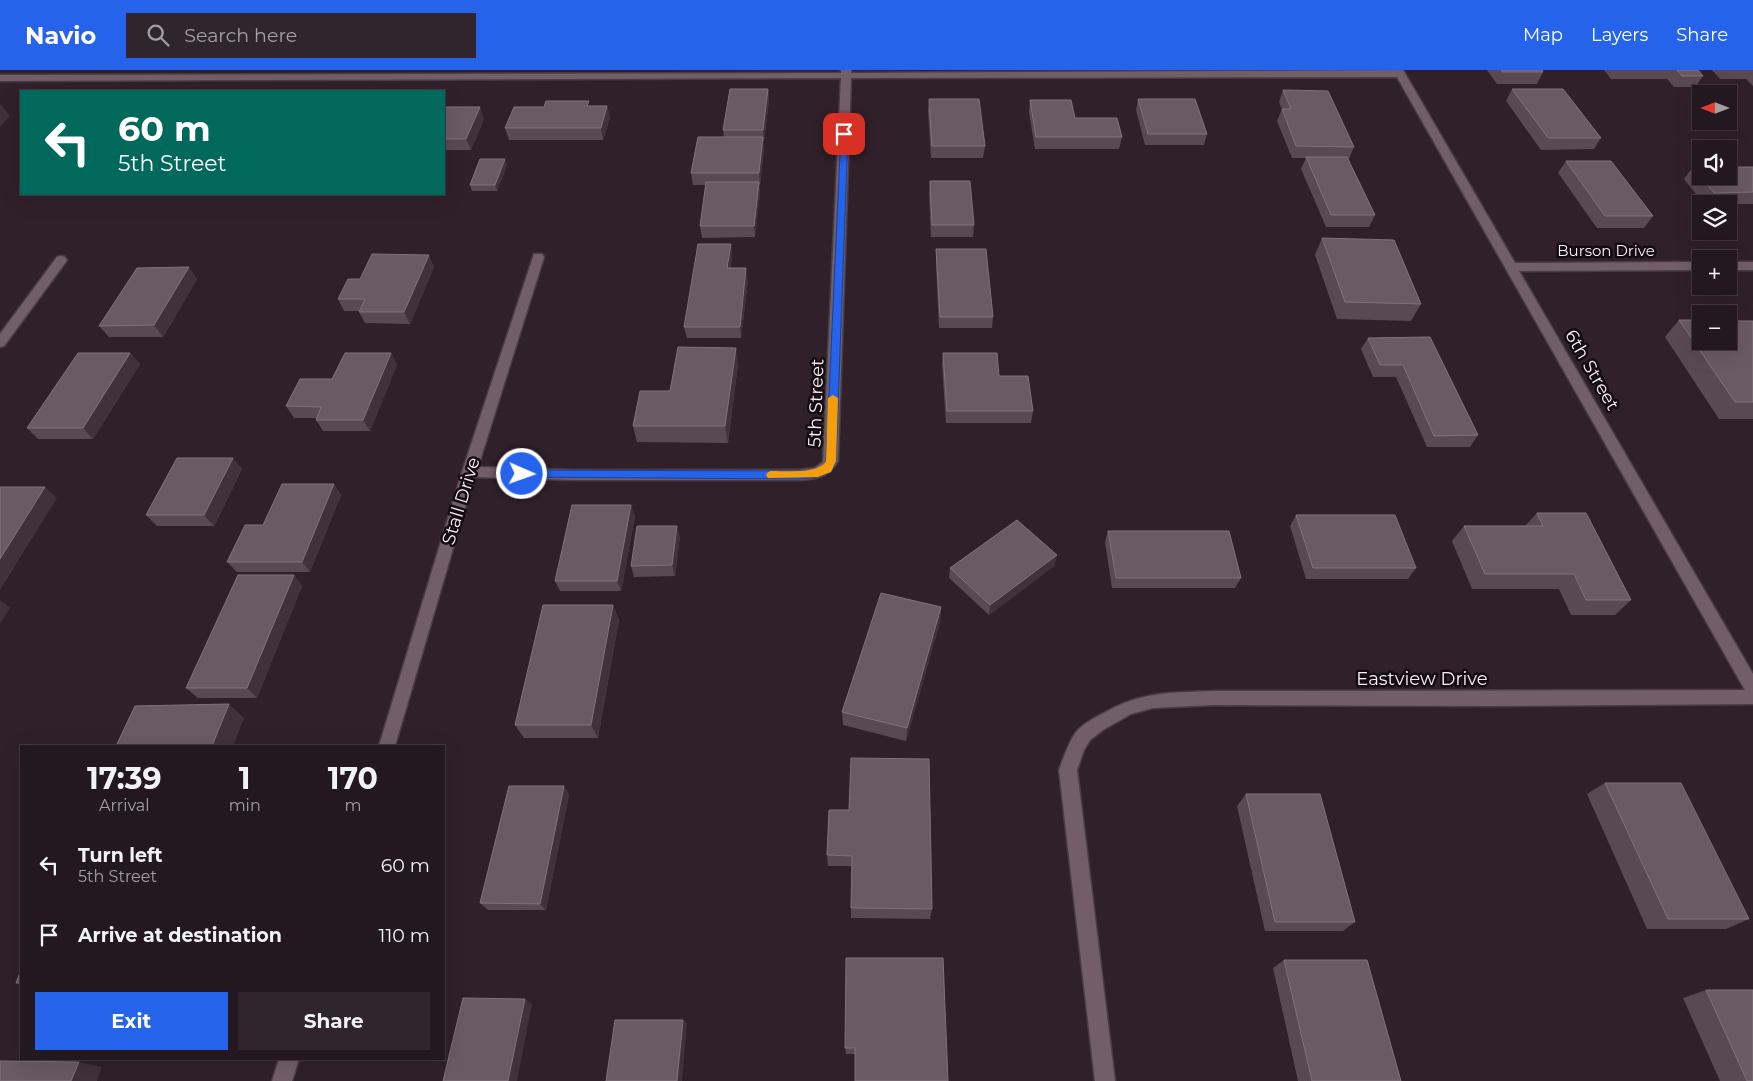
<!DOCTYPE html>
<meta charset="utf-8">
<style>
:root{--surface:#241820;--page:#30252d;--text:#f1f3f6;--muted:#a3a0a5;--line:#41373e;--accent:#2563eb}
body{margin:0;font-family:Montserrat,sans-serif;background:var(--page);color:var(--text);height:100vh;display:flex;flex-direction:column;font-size:19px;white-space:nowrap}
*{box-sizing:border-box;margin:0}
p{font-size:16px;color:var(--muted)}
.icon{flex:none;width:28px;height:28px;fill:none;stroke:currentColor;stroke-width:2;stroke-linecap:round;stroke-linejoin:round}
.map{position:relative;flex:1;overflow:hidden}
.panel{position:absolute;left:20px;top:675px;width:425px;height:315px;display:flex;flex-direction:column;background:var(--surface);border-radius:0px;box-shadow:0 5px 20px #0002,0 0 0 1px var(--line)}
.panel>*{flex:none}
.top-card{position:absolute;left:20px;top:20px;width:425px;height:105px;border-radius:0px;box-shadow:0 5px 20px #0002,0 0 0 1px var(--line);background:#00695c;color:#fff;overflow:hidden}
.needle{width:32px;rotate:270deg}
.tools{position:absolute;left:1692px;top:15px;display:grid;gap:10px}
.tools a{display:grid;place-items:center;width:45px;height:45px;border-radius:0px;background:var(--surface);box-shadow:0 5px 20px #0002,0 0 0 1px var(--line);font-size:25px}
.pin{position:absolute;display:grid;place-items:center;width:42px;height:42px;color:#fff;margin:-21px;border-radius:10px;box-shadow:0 2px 8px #0006}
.me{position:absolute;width:55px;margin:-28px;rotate:92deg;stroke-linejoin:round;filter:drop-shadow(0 0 4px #0008)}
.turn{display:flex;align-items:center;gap:18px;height:105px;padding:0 15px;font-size:22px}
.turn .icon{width:65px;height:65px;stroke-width:2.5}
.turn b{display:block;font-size:35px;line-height:42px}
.eta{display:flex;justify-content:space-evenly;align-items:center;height:85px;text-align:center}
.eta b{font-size:30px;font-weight:700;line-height:35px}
.button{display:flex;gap:10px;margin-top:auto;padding:10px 15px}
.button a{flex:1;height:58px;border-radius:0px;background:var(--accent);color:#fff;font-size:20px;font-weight:700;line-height:58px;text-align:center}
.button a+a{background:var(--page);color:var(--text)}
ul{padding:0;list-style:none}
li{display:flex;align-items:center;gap:15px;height:70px;padding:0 15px}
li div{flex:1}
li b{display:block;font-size:19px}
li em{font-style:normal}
header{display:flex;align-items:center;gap:30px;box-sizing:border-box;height:70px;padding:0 25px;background:var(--accent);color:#fff}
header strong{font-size:24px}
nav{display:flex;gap:28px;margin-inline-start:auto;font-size:18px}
.search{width:350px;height:45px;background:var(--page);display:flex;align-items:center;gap:12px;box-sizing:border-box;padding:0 18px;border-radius:0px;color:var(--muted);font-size:19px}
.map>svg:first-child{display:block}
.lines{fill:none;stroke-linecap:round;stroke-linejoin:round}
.minor-casing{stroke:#493c44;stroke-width:3}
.minor{fill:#715e69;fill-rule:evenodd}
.wall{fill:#594952}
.shaded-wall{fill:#41313b}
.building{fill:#6a5a64;stroke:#81727a}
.route{fill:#2563eb;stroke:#184099}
.slow{fill:#f59e0b}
.labels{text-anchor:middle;stroke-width:5;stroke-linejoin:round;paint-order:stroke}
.far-street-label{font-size:15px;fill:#faeff5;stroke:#130c10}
.street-label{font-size:18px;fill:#faeff5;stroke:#130c10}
</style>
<header>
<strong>Navio</strong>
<div class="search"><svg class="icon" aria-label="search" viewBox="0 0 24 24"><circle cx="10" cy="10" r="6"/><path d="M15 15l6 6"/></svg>Search here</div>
<nav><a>Map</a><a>Layers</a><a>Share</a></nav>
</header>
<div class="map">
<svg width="1753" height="1011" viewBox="0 0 1753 1011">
<rect width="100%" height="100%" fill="#30202a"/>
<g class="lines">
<g class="minor-casing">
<g id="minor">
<path d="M841,0H851V3L1403,0L1515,193L1701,192V200L1519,201L1753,604V634L1491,636L1214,635L1153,638L1131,644L1103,660L1090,670L1084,680L1077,700L1115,1011H1095L1059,700C1064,687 1068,673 1077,661C1083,654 1094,648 1102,644C1141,621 1170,623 1214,621L1745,620L1397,7L851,8L838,391C829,407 816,409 799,410H574L474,407L395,676H379L462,402L534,184H542L544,187L478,397L574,400H799L815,398L823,392L841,8L0,11V5L841,3Z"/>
<polygon points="61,186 65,187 67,190 65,193 4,276 0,277 0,264 57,187"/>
<rect x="1729" y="192" width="24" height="8"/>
<polygon points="279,989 299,989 292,1011 272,1011"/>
</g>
</g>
<use href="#minor" class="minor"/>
</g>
<g class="wall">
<polygon points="1487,0 1542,0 1543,2 1537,14 1497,14"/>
<polygon points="1604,0 1698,0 1703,6 1695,17 1674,17 1667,9 1611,9"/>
<polygon points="1712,0 1753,0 1753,16 1746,9 1720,9"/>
<polygon points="768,19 769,30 764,71 763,71 764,79 760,115 759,115 760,123 755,167 702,168 700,156 706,115 693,115 691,103 724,67 723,60"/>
<polygon points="1512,19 1601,68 1594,79 1541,80 1506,31"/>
<polygon points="1283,20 1354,77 1349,89 1348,89 1375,145 1369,157 1326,157 1301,99 1306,88 1292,88 1277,51 1282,39 1279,32"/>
<polygon points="929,29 985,76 983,88 931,88 928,41"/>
<polygon points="1138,29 1207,64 1204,75 1145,75 1136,40"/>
<polygon points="1030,30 1122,67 1119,79 1035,79 1029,42"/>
<polygon points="590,36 607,36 610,48 603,70 509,70 505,58"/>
<polygon points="444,37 484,49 471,80 444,80"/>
<polygon points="1566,91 1653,146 1644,158 1597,158 1558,103"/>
<polygon points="507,95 497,121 472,121 470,115"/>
<polygon points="1693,97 1753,97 1753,134 1704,134 1684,109"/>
<polygon points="930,111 974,155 973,167 931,167 929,123"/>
<polygon points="1322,168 1421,234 1411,251 1337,249 1315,185"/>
<polygon points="731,174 732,186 731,198 748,210 741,268 687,268 684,257"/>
<polygon points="936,179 993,247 992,258 939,258 936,191"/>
<polygon points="434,197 410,254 365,253 359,242 359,241 344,241 338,229 360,209"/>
<polygon points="197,209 163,267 109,267 99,256"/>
<polygon points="1679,250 1753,251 1753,349 1719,349 1665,267"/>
<polygon points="1430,267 1478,365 1470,377 1427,377 1396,307 1373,307 1361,279 1368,268"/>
<polygon points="130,283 140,294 93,369 38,369 27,358"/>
<polygon points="391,283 397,295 370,361 323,361 316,350 316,348 294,348 286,336 332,309"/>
<polygon points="943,283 999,306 1033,341 1031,353 946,353 942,295"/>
<polygon points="738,294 728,373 637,372 633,356 670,321"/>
<polygon points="233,388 242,399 214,456 157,456 146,445"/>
<polygon points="334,414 341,425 310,502 237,502 227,492 263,455"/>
<polygon points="631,435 635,446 621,521 560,521 555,511"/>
<polygon points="1537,443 1631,530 1615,545 1571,545 1559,519 1472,519 1452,471 1464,456 1525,456"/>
<polygon points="1296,445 1416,498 1408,509 1306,509 1290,456"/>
<polygon points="1108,461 1241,508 1235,518 1112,518 1105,472"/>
<polygon points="680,466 675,506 634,507 631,496"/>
<polygon points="1057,485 1054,496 989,545 949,508 950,498"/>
<polygon points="294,505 302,516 257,628 198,628 186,618"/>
<polygon points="613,535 619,550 598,668 524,668 515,655"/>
<polygon points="941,537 940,552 906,671 843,655 842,642"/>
<polygon points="1605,713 1749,849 1726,859 1647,859 1587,724"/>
<polygon points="564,716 569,725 546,840 488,840 480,833"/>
<polygon points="1246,724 1355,852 1343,861 1265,861 1237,736"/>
<polygon points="829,740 932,839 930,849 851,848 851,838 852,796 828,796 827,785"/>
<polygon points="846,888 948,1011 855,984 846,984 845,978"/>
<polygon points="1284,890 1401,1011 1298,1011 1273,898"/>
<polygon points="1706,920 1753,1011 1720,1011 1683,928"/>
</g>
<g class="shaded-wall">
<polygon points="768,19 769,30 764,71 763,60"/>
<polygon points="1,34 10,46 0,57 0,36"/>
<polygon points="607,36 610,48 603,70 601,58"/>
<polygon points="480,37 484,49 471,80 466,69"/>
<polygon points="763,67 764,79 760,115 759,103"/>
<polygon points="505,89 507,95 497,121 495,115"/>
<polygon points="759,112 760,123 755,167 754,156"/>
<polygon points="731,174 732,186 729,210 727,198"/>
<polygon points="429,185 434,197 410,254 404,242"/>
<polygon points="189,197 197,209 163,267 154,255"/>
<polygon points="746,198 748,210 741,268 740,257"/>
<polygon points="736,278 738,294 728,373 725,356"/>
<polygon points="130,283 140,294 93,369 83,358"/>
<polygon points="391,283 397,295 370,361 363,350"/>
<polygon points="233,388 242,399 214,456 204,445"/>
<polygon points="334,414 341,425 310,502 302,492"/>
<polygon points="45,417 57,428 0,520 0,489"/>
<polygon points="631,435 635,446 621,521 617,511"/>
<polygon points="677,456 680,466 675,506 672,495"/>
<polygon points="1057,485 1054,496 989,545 990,535"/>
<polygon points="294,505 302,516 257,628 247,618"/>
<polygon points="0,530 10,538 0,554"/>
<polygon points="613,535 619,550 598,668 591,655"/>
<polygon points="941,537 940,552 906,671 907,658"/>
<polygon points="229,634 244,648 233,676 212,676"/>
<polygon points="564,716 569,725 546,840 540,834"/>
<polygon points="525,929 532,934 517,1011 508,1011"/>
<polygon points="683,950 687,954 682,1011 677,1011"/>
<polygon points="79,992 102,997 97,1011 71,1011"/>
</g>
<g class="building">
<polygon points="1501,0 1542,0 1543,2 1503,2"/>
<polygon points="1677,0 1698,0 1703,6 1682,6"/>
<polygon points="730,19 768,19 763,60 723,60"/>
<polygon points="1512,19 1563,19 1601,68 1548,68"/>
<polygon points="1283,20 1328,21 1354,77 1296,76 1282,39 1291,39"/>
<polygon points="929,29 979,29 985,76 932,76"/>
<polygon points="1138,29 1195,29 1207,64 1148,64"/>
<polygon points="1030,30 1071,30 1075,48 1117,48 1122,67 1036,67"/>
<polygon points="546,31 589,31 587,36 607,36 601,58 505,58 514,37 544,37"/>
<polygon points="444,37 480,37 466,69 444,69"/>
<polygon points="698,67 763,67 759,103 691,103"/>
<polygon points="1306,87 1347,87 1375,145 1331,145"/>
<polygon points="480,89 505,89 495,115 470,115"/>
<polygon points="1566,91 1611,91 1653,146 1605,146"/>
<polygon points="1693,97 1701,97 1701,106 1729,106 1729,97 1753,97 1753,122 1714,123"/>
<polygon points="930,111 970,111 974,155 932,155"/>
<polygon points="706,112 759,112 754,156 700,156"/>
<polygon points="1322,168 1394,170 1421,234 1345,232"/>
<polygon points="698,174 731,174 727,198 746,198 740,257 684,257"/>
<polygon points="936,179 986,179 993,247 940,247"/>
<polygon points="372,184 429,185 404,242 359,242 365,229 338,229 348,209 360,209"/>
<polygon points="189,197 154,255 99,256 137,198"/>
<polygon points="1679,250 1701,250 1701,271 1729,271 1729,251 1753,251 1753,332 1735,332"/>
<polygon points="1430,267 1478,365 1434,366 1403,295 1380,295 1368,268"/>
<polygon points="678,277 736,278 725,356 633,356 640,321 670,321"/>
<polygon points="78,283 130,283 83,358 27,358"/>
<polygon points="345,283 391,283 363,350 316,350 321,337 286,336 300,309 332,309"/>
<polygon points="943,283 997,283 999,306 1028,306 1033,341 947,341"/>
<polygon points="177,388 233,388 204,445 146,445"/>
<polygon points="282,414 334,414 302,492 227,492 245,455 263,455"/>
<polygon points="0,417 45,417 0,489"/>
<polygon points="572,435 631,435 617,511 555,511"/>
<polygon points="1537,443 1586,443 1631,530 1586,530 1574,504 1485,504 1464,456 1543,456"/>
<polygon points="1296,445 1395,445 1416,498 1313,498"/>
<polygon points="1017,450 1057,485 990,535 950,498"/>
<polygon points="637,456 677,456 672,495 631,496"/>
<polygon points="1108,461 1229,461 1241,508 1116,508"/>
<polygon points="238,505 294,505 247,618 186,618"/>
<polygon points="881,523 941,537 907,658 842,642"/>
<polygon points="543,535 613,535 591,655 515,655"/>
<polygon points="229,634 212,676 116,676 135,636"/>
<polygon points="851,688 929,689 932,839 851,838 852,786 827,785 829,740 849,740"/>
<polygon points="1605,713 1681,713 1749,849 1668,849"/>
<polygon points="509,716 564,716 540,834 480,833"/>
<polygon points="1246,724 1320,724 1355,852 1275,852"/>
<polygon points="846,888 943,888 948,1011 855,1011 855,978 845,978"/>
<polygon points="1284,890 1367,890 1401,1011 1312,1011"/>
<polygon points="21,900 21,913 16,913"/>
<polygon points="1706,920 1753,920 1753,1011 1747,1011"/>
<polygon points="463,928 525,929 508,1011 443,1011"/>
<polygon points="615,950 683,950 677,1011 606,1011"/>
<polygon points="0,991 79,992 71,1011 0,1011"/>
</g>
<path class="route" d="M841,62L848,64L836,391L831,402L818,407L799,409L518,407L517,404L518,401L522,400L799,401C809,400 821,401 826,391Z"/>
<path class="slow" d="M833,325L838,328L836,391L831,402L818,407L768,408L766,405L768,402L771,401C785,401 819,404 826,391L828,328Z"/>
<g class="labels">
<g class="far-street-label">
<text x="1606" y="186">Burson Drive</text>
</g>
<g class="street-label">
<text transform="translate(1592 300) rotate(60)" y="6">6th Street</text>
<text transform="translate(816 333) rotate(-88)" y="6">5th Street</text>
<text transform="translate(461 431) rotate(-73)" y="6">Stall Drive</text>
<text x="1422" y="615">Eastview Drive</text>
</g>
</g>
</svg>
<div class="tools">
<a><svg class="needle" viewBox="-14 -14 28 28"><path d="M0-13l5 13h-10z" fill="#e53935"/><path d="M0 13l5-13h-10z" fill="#a3a0a5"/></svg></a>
<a><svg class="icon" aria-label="sound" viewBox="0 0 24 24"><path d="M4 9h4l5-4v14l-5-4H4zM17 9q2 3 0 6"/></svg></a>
<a><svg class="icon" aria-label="layers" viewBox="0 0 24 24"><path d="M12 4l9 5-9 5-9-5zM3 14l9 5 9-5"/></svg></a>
<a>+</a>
<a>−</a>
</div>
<div class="pin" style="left:844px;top:64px;background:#d93025"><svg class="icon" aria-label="arrive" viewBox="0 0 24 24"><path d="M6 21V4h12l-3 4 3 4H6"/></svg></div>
<svg class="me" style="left:522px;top:404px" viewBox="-20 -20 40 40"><circle r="17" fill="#2563eb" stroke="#fff" stroke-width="3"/><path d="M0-11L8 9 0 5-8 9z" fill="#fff"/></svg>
<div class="top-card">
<div class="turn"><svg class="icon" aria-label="left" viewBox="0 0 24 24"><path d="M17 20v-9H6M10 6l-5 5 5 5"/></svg><div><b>60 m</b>5th Street</div></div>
</div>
<section class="panel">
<div class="eta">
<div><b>17:39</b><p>Arrival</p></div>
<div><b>1</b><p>min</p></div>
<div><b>170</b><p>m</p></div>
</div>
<ul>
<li><svg class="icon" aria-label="left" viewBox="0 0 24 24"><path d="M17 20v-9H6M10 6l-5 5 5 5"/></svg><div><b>Turn left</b><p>5th Street</p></div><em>60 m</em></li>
<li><svg class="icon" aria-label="arrive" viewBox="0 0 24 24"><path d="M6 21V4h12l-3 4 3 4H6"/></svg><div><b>Arrive at destination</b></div><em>110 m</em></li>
</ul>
<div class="button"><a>Exit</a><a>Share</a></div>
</section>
</div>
